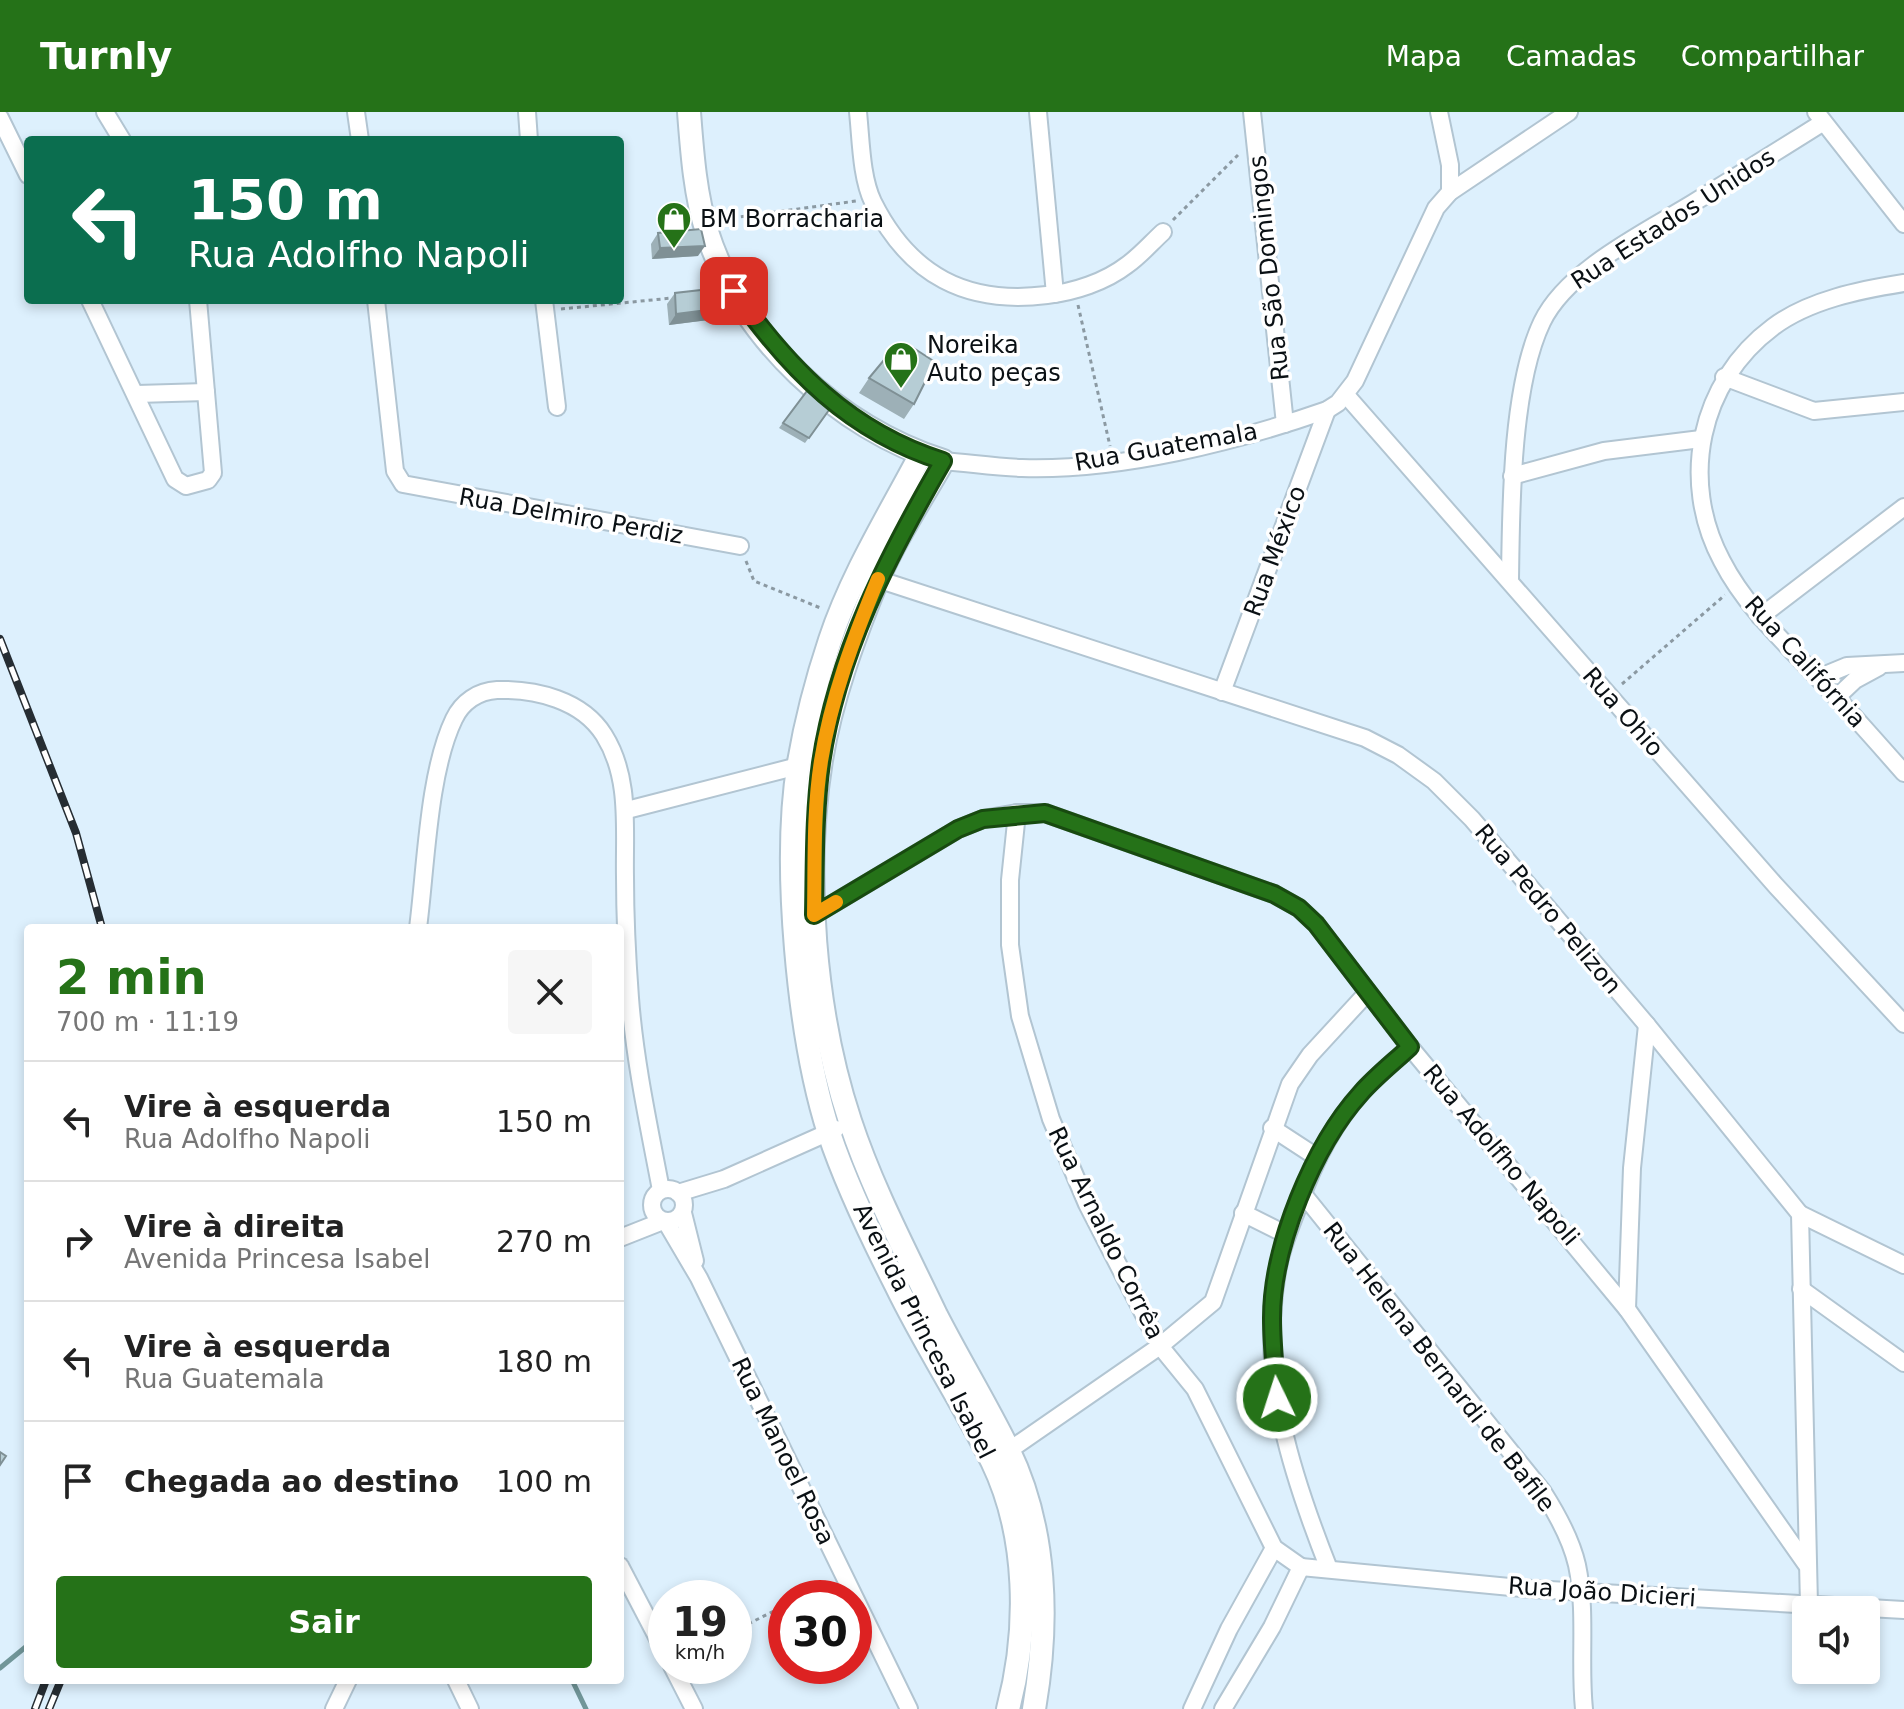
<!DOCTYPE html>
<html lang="pt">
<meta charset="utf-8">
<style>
:root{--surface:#fff;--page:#f6f6f6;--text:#222;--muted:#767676;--line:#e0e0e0;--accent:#257218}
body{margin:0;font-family:"DejaVu Sans",sans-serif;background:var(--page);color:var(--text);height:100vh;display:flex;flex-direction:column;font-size:30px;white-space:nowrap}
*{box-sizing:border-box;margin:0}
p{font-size:26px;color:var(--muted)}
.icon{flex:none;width:44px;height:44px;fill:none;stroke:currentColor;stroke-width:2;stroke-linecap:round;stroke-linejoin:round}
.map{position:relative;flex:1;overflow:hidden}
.details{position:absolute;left:24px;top:812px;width:600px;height:760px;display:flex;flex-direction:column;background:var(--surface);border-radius:8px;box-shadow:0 4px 12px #0003}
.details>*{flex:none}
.hud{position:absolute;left:24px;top:24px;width:600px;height:168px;border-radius:8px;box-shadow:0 4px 12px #0003;background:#0b6e4f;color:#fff;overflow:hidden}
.fabs{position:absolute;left:1792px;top:1484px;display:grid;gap:16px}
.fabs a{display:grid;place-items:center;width:88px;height:88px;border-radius:8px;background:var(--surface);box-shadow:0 4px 12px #0003;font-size:40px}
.speed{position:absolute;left:648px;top:1468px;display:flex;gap:16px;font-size:40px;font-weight:700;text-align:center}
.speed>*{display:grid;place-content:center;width:104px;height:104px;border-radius:50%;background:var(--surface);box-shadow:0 4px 12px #0003;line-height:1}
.speed small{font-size:20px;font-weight:400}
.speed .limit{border:12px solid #d22;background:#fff;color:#111}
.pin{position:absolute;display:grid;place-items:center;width:68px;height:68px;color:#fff;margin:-34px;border-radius:16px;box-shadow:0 4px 12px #0006}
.me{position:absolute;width:88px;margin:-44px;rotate:356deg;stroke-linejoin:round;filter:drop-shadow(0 0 6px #0008)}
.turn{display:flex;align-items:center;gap:28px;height:168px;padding:0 32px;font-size:36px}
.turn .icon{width:104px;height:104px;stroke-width:2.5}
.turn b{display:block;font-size:56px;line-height:68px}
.round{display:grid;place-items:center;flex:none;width:84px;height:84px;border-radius:8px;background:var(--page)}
.overview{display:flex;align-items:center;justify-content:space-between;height:136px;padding:0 32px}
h1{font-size:48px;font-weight:600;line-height:60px;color:var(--accent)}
.action{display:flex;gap:16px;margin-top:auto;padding:16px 32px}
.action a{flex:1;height:92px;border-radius:8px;background:var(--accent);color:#fff;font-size:32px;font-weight:600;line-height:92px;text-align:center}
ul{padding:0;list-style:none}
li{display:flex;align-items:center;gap:24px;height:120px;padding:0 32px;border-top:2px solid var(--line)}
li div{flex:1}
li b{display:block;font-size:30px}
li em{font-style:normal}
header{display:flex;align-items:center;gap:48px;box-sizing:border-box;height:112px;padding:0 40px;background:var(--accent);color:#fff}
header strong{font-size:38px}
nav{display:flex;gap:44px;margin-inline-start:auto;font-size:28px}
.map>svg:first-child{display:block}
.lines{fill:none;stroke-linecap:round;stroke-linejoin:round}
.stream{stroke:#719699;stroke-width:5}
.minor-casing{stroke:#b2c5d2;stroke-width:20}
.major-casing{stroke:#b2c5d2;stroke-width:26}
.path{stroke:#8b99a2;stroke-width:3;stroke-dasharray:4 4;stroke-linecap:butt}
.minor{stroke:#fff;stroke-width:16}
.major{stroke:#fff;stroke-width:22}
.rail-casing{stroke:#262d33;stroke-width:8}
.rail{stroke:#fff;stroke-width:5;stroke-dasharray:15;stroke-linecap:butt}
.wall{fill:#9db0b7}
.shaded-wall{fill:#7f9095}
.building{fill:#b6cdd5;stroke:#7f9095;stroke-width:2}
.route-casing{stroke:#184a10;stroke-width:20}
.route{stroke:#257218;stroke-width:14}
.slow{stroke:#f59e0b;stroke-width:14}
.labels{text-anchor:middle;stroke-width:7;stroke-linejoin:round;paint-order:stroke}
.poi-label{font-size:24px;fill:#0a1014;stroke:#fff;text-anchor:start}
.street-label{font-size:24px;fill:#0a1014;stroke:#fff}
</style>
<header>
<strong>Turnly</strong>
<nav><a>Mapa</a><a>Camadas</a><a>Compartilhar</a></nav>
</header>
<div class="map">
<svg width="1904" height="1597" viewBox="0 0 1904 1597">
<rect width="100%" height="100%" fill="#ddf0fd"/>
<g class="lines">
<g class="stream">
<polyline points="0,1556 28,1533"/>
<polyline points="572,1568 586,1597"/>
</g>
<g class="minor-casing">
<g id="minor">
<polyline points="105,0 122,28"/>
<polyline points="356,0 360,28"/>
<polyline points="527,0 529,28"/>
<path d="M858,0C861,28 861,65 873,90C910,164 967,193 1047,183C1074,180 1105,170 1127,153C1140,144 1151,131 1163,120"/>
<polyline points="1038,0 1055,182"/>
<polyline points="1252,0 1285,312"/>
<polyline points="1439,0 1450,53 1450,80"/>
<polyline points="1816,0 1904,112"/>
<polyline points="0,6 28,63"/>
<path d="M1904,171C1860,178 1809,188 1773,215C1699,270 1679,369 1722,449C1745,494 1784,530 1818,566C1848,597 1876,629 1904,661"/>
<polyline points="90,188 175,367 186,374 208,368 213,361 198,188"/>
<polyline points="376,188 395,359 403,372 740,434"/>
<polyline points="544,188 557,295"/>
<polyline points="1724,265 1814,299 1904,290"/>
<polyline points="137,282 206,280"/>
<polyline points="1346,283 1776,774 1904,912"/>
<path d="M943,349C969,351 996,355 1022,356C1121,359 1235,330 1327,298L1338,291L1355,269L1436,96L1450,80L1569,0"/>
<polyline points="1512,364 1604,339 1701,327"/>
<polyline points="871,465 1365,626 1398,643 1434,669 1472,707 1647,913 1800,1102 1809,1493"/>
<path d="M1510,468C1511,396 1511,275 1542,210C1567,158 1644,121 1693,91C1736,65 1779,38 1822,11"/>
<polyline points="1760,505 1904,395"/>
<polyline points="1818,566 1847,554 1904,551"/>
<polyline points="1222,580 1327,298"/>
<polyline points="1837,585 1855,568 1879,555"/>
<polyline points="627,698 798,654"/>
<polyline points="1017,701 1010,768 1010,833 1020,904 1051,1007 1087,1092 1160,1234 1195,1277 1274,1436 1301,1455"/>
<polyline points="814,803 958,717 983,707 1017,701 1045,701 1274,782 1299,796 1316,812 1410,935 1627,1197 1806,1452"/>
<path d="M418,816C426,755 428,661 454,607C462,590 478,579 497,578C536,577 582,588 604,623C631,666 624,717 625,765C625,805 627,846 630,886C635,951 649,1015 661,1078"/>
<polyline points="1272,1016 1318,1046"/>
<circle cx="668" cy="1093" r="16"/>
<polyline points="678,1081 724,1067 836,1017"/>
<path d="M1303,1082L1543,1380C1557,1402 1571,1427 1577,1453C1587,1500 1579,1550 1584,1597"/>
<polyline points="683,1101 695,1149"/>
<polyline points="1243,1101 1287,1123"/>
<polyline points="1800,1102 1904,1153"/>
<polyline points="666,1110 699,1166 909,1597"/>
<polyline points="620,1126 663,1109"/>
<polyline points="1801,1177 1904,1251"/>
<polyline points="1627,1197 1632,1056 1647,913"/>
<polyline points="1001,1344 1160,1234 1213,1190 1290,972 1310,943 1368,880"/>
<polyline points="620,1454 666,1542"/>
<polyline points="1301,1455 1532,1477 1904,1498"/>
<path d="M1329,1457C1293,1366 1260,1267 1276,1167C1279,1141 1290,1116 1299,1092C1313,1052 1333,1012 1361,981C1376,964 1394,950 1410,935"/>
<polyline points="672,1554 694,1597"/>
<polyline points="456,1568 470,1597"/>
<polyline points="334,1597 348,1568"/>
<polyline points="1192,1597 1229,1517 1274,1436"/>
<polyline points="1223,1597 1272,1515 1301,1455"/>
</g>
</g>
<g class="major-casing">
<g id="major">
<path d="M689,0C692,39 695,83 707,120C740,225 839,317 943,349C920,389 894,429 876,471C853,528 831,587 821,648C803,760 814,901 850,1009C872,1076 906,1140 936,1203C959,1248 986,1292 1008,1337C1047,1417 1049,1511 1034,1597"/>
<path d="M921,342C889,403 852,462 830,528C817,567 806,609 799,650C782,750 798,924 829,1021C846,1072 871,1124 896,1173C925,1233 962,1289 992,1349C1028,1423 1029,1518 1008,1597"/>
</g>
</g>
<g class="path">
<polyline points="725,107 856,89"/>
<polyline points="1173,108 1238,43"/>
<polyline points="1078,193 1110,334"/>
<polyline points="561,197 672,186"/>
<polyline points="746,449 754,469 823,497"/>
<polyline points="1622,572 1725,483"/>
<polyline points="801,1486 830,1472"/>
<polyline points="734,1519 786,1493"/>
</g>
<use href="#minor" class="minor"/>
<use href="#major" class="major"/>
<g class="rail-casing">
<g id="rail">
<polyline points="0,527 76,721 102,816"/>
<polyline points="35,1597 46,1568"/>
<polyline points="49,1597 61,1568"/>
</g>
</g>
<use href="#rail" class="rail"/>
</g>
<g class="wall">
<polygon points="658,121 698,144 652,147 651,132"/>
<polygon points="675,181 739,194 732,205 669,213 667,192"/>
<polygon points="912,235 914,292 904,307 859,281 869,266 901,251"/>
<polygon points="807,279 829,298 805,331 779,316"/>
</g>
<g class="shaded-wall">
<polygon points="705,134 698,144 652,147 660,136"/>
<polygon points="739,194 732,205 669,213 676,202"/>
</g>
<g class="building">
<polygon points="701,117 705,134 660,136 658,121"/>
<polygon points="727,175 739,194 676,202 675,181"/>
<polygon points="912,235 935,250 914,292 869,266 889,242 902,252"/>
<polygon points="807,279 829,298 809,326 783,311"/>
<polygon points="0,1340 6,1344 0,1353"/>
</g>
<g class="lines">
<g class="route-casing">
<path id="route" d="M734,179C789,257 850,320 943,349C888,444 837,542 821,651C814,702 815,752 814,803L958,717L983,707L1045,701L1274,782L1299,796L1316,812L1410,935C1394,950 1376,964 1361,981C1313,1034 1272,1135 1272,1206C1272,1232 1275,1259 1277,1286"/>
</g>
<use href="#route" class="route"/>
<path class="slow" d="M836,790L814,803C815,752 813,700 821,649C831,586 854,525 878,467"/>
</g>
<defs>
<g id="shop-pin" transform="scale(1.8)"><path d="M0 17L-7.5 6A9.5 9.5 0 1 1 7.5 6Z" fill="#257218" stroke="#fff"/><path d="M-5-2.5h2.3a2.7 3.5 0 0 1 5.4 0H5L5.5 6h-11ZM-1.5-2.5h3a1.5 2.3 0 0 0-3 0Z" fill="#fff"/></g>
</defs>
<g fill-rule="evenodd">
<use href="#shop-pin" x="674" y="107"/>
<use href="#shop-pin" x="901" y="247"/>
</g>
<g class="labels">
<g class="poi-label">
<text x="700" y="115">BM Borracharia</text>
<text x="927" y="241">Noreika<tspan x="927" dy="28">Auto peças</tspan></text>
</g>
<g class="street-label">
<text transform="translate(1673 107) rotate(-33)" y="8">Rua Estados Unidos</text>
<text transform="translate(1269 156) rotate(-96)" y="8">Rua São Domingos</text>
<text transform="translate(1166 335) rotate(-10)" y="8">Rua Guatemala</text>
<text transform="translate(571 404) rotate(10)" y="8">Rua Delmiro Perdiz</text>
<text transform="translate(1275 439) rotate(-70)" y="8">Rua México</text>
<text transform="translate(1805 550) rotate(48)" y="8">Rua Califórnia</text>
<text transform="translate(1623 600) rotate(49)" y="8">Rua Ohio</text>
<text transform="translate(1548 797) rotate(50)" y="8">Rua Pedro Pelizon</text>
<text transform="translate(1501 1043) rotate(50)" y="8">Rua Adolfho Napoli</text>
<text transform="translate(1106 1121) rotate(64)" y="8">Rua Arnaldo Corrêa</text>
<text transform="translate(924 1219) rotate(63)" y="8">Avenida Princesa Isabel</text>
<text transform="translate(1439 1255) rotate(52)" y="8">Rua Helena Bernardi de Bafile</text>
<text transform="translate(783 1339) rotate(64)" y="8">Rua Manoel Rosa</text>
<text transform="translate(1602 1480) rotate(4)" y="8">Rua João Dicieri</text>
</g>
</g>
</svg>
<div class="fabs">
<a><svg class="icon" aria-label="sound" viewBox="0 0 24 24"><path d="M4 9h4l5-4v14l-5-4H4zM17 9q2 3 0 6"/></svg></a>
</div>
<div class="speed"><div>19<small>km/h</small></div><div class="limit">30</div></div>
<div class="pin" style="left:734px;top:179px;background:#d93025"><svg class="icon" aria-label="arrive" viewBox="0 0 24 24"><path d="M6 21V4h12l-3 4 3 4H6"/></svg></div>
<svg class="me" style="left:1277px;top:1286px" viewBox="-20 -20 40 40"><circle r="17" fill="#257218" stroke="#fff" stroke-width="3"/><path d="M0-11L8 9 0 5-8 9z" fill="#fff"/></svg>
<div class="hud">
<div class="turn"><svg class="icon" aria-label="left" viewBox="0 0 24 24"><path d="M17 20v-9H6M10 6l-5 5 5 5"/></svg><div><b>150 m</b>Rua Adolfho Napoli</div></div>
</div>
<section class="details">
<div class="overview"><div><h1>2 min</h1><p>700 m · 11:19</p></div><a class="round"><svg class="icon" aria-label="close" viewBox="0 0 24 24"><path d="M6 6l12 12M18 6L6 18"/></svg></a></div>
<ul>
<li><svg class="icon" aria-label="left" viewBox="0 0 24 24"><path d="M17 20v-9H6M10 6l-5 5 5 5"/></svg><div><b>Vire à esquerda</b><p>Rua Adolfho Napoli</p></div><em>150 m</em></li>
<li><svg class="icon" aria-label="right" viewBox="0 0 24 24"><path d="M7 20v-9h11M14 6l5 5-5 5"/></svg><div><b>Vire à direita</b><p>Avenida Princesa Isabel</p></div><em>270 m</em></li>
<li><svg class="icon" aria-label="left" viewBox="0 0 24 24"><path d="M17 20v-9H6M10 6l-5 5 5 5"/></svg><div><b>Vire à esquerda</b><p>Rua Guatemala</p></div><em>180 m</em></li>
<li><svg class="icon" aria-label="arrive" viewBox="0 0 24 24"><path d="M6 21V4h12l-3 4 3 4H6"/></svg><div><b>Chegada ao destino</b></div><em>100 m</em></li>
</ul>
<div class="action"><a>Sair</a></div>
</section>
</div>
